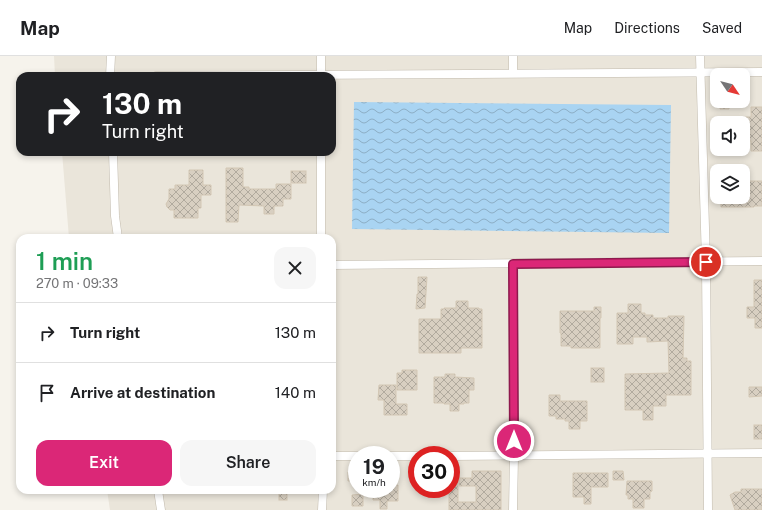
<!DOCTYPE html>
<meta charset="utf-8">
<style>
:root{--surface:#fff;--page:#f6f6f6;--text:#202124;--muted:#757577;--line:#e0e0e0;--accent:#db2777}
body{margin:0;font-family:"Public Sans",sans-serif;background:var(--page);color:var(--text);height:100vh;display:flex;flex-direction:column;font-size:15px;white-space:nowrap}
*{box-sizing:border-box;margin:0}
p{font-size:13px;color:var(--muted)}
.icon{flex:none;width:22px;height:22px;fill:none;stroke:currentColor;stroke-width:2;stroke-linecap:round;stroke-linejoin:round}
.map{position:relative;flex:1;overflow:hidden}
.panel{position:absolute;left:16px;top:178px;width:320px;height:260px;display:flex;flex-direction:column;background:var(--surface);border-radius:12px;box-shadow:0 2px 6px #0003}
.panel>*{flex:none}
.banner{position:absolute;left:16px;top:16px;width:320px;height:84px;border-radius:12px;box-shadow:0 2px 6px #0003;background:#202124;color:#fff;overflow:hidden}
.needle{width:26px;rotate:125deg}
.buttons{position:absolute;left:710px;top:12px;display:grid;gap:8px}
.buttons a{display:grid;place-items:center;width:40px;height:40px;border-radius:8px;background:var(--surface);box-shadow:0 2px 6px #0003;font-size:20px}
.speed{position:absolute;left:348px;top:390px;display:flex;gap:8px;font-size:20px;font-weight:700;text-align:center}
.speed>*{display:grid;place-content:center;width:52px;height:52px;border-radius:50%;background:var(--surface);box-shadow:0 2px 6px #0003;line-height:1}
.speed small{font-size:10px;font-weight:400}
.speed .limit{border:6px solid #d22;background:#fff;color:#111}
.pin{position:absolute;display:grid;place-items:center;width:34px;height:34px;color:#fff;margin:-17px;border:2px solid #fff;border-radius:50%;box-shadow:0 1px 4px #0007}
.me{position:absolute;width:44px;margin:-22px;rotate:0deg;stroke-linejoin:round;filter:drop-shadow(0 0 3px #0008)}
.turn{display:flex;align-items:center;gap:14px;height:84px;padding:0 20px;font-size:18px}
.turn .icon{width:52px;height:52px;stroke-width:2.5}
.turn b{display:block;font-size:28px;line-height:34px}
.round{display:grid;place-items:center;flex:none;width:42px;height:42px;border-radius:12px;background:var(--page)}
.summary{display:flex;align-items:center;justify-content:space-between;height:68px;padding:0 20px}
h1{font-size:24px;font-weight:600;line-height:30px;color:#1e9e55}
.cta{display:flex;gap:8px;margin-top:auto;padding:8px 20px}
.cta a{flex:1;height:46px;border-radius:12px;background:var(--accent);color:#fff;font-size:16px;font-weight:600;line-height:46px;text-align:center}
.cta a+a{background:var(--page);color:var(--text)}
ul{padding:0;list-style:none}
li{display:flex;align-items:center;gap:12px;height:60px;padding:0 20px;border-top:1px solid var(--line)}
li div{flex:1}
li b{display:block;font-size:15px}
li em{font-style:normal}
header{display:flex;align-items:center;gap:24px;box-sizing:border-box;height:56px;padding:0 20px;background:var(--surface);border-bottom:1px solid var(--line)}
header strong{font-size:19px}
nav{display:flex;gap:22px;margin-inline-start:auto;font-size:14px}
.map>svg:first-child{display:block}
.residential{fill:#eae5da;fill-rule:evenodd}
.water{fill:url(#water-waves)}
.building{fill:url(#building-cross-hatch);stroke:#d3c7b4}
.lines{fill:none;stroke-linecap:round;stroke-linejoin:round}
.minor-casing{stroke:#c2bbae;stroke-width:9}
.minor{stroke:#fff;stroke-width:8}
.route-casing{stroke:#8e194d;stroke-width:10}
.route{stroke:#db2777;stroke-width:7}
</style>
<header>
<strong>Map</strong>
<nav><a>Map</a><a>Directions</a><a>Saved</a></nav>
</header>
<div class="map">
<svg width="762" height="454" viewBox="0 0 762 454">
<defs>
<pattern id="water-waves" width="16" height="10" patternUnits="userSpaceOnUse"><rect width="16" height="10" fill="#a9d4f2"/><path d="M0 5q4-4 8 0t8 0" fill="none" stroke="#8caec5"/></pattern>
<pattern id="building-cross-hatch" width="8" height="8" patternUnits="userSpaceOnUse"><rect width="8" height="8" fill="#d8cfc1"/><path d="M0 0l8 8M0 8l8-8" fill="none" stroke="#b1aa9e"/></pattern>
</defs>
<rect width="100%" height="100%" fill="#f6f3ec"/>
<path class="residential" d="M54,0H762V454H110L107,434H332V182H69L62,96H332V20H55ZM717,19H743V45H717ZM717,67H743V93H717ZM717,115H743V141H717ZM357,399H391V433H357ZM417,399H451V433H417Z"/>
<polygon class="water" points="354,46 671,49 669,177 352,173"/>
<g class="building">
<polygon points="721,45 729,45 729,53 720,53"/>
<polygon points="751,51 762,51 762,95 751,95 751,85 743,85 743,61 751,61"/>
<polygon points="226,112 243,112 243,131 249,131 249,133 276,133 276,128 291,128 291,143 283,143 283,150 274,150 274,158 264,158 264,150 239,149 238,166 226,166"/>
<polygon points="189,114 203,114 203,129 211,129 211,139 201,139 201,152 198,152 198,162 174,162 174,154 170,154 167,151 166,148 169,143 169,133 175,133 175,129 189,129"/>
<rect x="291" y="115" width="15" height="12"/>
<polygon points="743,125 762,125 762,150 754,150 754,151 721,151 721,141 743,141"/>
<polygon points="418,221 427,221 425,252 416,253 417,238 418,238"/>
<polygon points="754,224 762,224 762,272 755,272 755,262 747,262 747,251 754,251"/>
<polygon points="456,245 468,245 468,252 479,252 479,253 482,253 482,292 461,292 461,297 419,297 419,263 441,263 441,253 444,253 444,252 456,252"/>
<polygon points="628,248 641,248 641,257 645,257 645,259 653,259 653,262 668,262 668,260 684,260 683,302 687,302 687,305 691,305 691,339 666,339 666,350 653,350 653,364 643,364 643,354 625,354 625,318 669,317 668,285 647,286 647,281 633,281 633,288 617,288 617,257 628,257"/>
<polygon points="594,251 601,251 601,262 600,262 600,292 571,292 571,290 561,290 561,277 560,277 560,255 594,255"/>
<rect x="591" y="312" width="13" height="14"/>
<polygon points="402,314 417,314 417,334 397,334 397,317 402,317"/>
<polygon points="445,318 455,318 455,321 474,322 474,334 469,334 469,347 464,347 464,348 459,348 459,355 450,355 450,348 444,348 444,347 434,347 434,321 445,321"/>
<polygon points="379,329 396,329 396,348 407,348 407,359 384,359 384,344 378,344"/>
<polygon points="749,331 762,331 762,340 749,341"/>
<polygon points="549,339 560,339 560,345 587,345 587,365 580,365 580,373 569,373 569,365 565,365 565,363 556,363 556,360 549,360"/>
<rect x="754" y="369" width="8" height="14"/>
<polygon points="357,415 357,425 348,425 348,416"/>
<polygon points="472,415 501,415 501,454 449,454 449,433 451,433 451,426 458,426 458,446 476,446 476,430 459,430 459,422 472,422"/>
<polygon points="613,415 623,415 624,424 613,424"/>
<polygon points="573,417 608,417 608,431 591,431 591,448 584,448 584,441 573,441"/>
<polygon points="627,425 652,425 652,435 650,436 650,443 644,443 644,452 633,452 633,443 628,443 628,439 626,439"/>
<polygon points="391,429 398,429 398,445 387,445 387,453 380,453 380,444 373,444 373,433 391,433"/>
<polygon points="741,433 762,433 762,454 735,454 730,439 735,436 741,436"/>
<rect x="279" y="434" width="8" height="10"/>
<polygon points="363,438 363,450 352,450 352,439"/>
</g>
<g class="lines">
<g class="minor-casing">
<g id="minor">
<polyline points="513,0 513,17"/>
<polyline points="700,0 706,206 708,454"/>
<polyline points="110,20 111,0"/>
<polyline points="156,20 762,16"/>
<polyline points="321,20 321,0"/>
<polyline points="113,96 115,160 118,182"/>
<polyline points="321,96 321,182"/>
<polyline points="513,208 514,400 513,454"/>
<polyline points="332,209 762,205"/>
<polyline points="332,400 357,400"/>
<polyline points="391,400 417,400"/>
<polyline points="451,400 762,397"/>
<polyline points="158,434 161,454"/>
<polyline points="322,454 323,434"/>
</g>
</g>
<use href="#minor" class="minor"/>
</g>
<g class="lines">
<g class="route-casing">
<polyline id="route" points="514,385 513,208 706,206"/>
</g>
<use href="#route" class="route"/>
</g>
</svg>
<div class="buttons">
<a><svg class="needle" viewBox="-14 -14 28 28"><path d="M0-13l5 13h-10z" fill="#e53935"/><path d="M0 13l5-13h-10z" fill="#757577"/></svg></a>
<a><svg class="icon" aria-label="sound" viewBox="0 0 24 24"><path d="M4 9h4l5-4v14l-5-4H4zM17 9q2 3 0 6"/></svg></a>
<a><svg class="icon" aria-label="layers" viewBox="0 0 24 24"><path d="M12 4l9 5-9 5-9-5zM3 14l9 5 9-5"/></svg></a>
</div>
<div class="speed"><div>19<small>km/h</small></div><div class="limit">30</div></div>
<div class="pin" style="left:706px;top:206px;background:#d93025"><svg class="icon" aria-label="arrive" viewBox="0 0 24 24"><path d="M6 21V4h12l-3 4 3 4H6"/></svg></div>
<svg class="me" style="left:514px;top:385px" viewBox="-20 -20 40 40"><circle r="17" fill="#db2777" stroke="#fff" stroke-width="3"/><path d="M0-11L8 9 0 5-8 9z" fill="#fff"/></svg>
<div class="banner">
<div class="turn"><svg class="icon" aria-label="right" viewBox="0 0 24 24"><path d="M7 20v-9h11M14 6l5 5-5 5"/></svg><div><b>130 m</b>Turn right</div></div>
</div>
<section class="panel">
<div class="summary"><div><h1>1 min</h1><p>270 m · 09:33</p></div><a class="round"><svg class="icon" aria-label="close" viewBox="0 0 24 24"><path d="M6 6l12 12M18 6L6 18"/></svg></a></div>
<ul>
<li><svg class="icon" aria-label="right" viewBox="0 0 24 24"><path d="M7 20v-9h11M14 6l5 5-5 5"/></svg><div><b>Turn right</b></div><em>130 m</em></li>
<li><svg class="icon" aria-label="arrive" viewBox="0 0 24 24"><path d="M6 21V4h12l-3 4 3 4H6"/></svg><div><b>Arrive at destination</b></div><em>140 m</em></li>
</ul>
<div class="cta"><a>Exit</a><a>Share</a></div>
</section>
</div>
